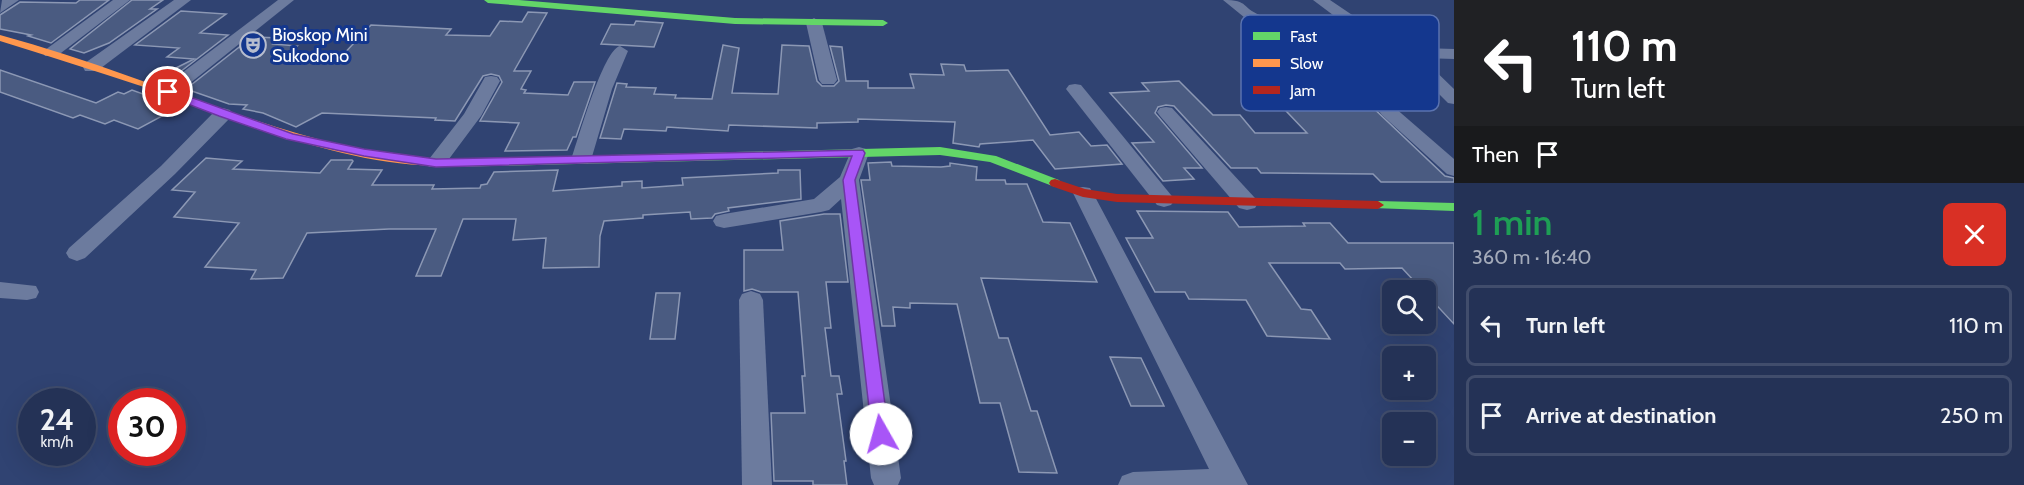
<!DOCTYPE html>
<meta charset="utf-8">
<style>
:root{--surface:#243256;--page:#2c3a5c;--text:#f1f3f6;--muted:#a3aab9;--line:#414d6c}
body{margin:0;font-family:Cabin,sans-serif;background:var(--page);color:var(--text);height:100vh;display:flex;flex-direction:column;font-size:22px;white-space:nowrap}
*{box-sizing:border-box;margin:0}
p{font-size:20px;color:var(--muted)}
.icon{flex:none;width:33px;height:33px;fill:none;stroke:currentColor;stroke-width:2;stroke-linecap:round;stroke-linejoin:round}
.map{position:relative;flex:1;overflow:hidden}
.sheet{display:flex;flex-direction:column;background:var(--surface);width:570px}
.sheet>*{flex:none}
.guide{background:#202124;color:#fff;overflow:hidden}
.fabs{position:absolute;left:1382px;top:280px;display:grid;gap:12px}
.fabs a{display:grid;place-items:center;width:54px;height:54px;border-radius:9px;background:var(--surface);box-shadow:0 6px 24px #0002,0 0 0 2px var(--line);font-size:30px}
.speed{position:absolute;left:18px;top:388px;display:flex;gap:12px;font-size:30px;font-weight:700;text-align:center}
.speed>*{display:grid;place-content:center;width:78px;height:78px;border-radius:50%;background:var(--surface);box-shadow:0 6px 24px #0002,0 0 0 2px var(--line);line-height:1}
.speed small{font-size:15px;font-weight:400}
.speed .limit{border:9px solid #d22;background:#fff;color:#111}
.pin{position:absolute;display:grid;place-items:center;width:51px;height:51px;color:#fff;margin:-26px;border:3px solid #fff;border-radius:50%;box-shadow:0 2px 6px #0007}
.me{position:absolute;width:66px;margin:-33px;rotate:353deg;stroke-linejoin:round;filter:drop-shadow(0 0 4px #0008)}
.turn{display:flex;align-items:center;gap:21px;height:126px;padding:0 18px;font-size:27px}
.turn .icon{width:78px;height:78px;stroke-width:2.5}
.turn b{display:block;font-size:42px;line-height:51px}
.then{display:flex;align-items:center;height:57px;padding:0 18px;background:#0003;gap:12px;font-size:22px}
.round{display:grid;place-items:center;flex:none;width:63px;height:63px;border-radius:9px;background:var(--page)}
.overview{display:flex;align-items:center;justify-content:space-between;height:102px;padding:0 18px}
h1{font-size:36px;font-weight:600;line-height:45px;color:#1e9e55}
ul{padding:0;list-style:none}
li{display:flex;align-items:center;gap:18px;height:81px;margin:0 12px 9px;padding:0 6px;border:3px solid var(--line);border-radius:9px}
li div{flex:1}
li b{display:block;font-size:22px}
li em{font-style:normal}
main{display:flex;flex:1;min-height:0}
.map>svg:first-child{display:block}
.building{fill:#4a5b81;stroke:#8c98b4;stroke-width:1.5}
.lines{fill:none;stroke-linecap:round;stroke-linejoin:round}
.street{fill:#6c7b9e;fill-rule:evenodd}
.fast{fill:#63d668;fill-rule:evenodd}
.slow{fill:#ff974d;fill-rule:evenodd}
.jam{fill:#b3261e;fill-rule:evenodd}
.route{fill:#a855f7;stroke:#6d37a1;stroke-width:1.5}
.labels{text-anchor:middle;stroke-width:6;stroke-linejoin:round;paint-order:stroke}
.far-poi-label{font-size:18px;fill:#fff;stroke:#14378e;text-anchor:start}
.key{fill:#14378e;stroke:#5a73b0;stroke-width:1.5}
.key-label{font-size:16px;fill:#fff}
</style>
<main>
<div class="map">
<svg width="1454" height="485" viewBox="0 0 1454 485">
<rect width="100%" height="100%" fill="#304372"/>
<g class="building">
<polygon points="80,0 109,0 51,43 28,36 31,35 0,29 0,15 20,2 76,3"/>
<polygon points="132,0 163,0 150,9 157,9 109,43 84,53 70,49"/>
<polygon points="181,11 226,14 200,33 228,35 167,82 156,78 194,59 167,57 179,48 135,45"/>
<polygon points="528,12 547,13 514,71 531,71 521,89 526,90 524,93 568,95 574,82 595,82 576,137 573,137 567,150 505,151 519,123 480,121 502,82 499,76 491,74 483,76 455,121 435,120 436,118 322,113 296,127 263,113 243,109 247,105 229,104 186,89 252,37 279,38 273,44 297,46 285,55 339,59 371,25 451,29 446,35 490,36 500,21 522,22"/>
<polygon points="636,21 663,23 654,47 601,44 611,24 634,25"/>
<polygon points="723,45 739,48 732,93 778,94 782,45 809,46 817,81 822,86 834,86 839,81 830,46 842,47 846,81 868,81 868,88 914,88 910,74 944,75 941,64 964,65 966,71 1008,70 1050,135 1079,132 1091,146 1107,145 1122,164 1055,169 1033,140 980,144 979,147 953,143 955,122 858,119 858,122 817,123 817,128 729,125 728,131 667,127 666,131 624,129 621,139 600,138 617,83 627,84 626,87 656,88 654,94 676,95 675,98 712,99"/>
<polygon points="1339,60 1388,62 1414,87 1408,87 1424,103 1365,100 1445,176 1454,178 1454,182 1381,182 1373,174 1261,173 1257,168 1231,168 1174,106 1166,105 1158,107 1155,113 1202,168 1184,168 1194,179 1163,181 1132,143 1154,142 1110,93 1149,91 1142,83 1179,81 1213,115 1240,115 1255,133 1307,133 1268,92 1347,93 1330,74 1353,75"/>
<polygon points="0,70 96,103 118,92 124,94 132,90 179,107 138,129 114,120 105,124 80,115 73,118 0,92"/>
<polygon points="206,158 242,161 233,169 320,173 331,160 352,160 353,161 348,169 382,170 372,185 434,185 432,189 480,188 481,185 487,184 494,172 558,170 553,191 622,186 622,182 642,181 642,188 683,185 682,178 778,173 778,170 800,170 801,199 728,208 729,211 715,214 712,218 691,219 690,212 643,215 643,218 604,221 600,236 599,267 543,268 546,238 513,240 516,219 463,219 441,276 416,276 436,229 389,229 307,233 283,278 251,279 256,270 205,267 239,223 174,217 195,192 172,190"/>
<polygon points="891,162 892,166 941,167 950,166 950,163 977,167 976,180 1005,180 1006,184 1027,184 1043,222 1070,223 1097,282 981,278 999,338 1008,338 1031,411 1037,411 1057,473 1019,472 1000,403 980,403 957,304 910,303 910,308 893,307 895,326 882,326 861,180 870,180 868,163"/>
<polygon points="1137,211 1228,212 1239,227 1305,226 1303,223 1330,223 1348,243 1454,243 1454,324 1402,268 1345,269 1340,263 1269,263 1301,309 1311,310 1330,339 1267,336 1246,300 1189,299 1185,292 1155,292 1126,238 1153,238"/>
<polygon points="824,214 840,214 848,282 826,282 831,328 825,328 831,376 839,376 842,394 837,394 846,461 844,461 847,485 813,485 813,481 774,481 771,413 805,413 802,376 805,376 798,292 761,292 752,289 744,291 744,250 783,250 780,221"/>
<polygon points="656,293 680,293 675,339 650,339"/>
<polygon points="1110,357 1141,358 1164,406 1131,406"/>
</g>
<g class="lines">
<g class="street">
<polygon points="2,0 19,0 0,13"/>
<polygon points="113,0 130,0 57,56 45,56 43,53 45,50"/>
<polygon points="174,0 191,0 97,71 85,71 83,67 85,63"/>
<polygon points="278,0 294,0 174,96 162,96 159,92 162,88"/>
<path d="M1223,0C1250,0 1241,8 1260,15C1281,23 1323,24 1345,24L1313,0H1330L1373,29L1423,48L1454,49V59L1422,58L1454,89V104L1448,103L1401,56L1399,53L1401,50L1359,34H1316L1250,22Z"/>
<polygon points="814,18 822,23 837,80 834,84 822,84 819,80 806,23"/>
<path d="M620,46L628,51L612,89L591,160L588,164H574L571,160C578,140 603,50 620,46Z"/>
<polygon points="491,76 497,77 500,81 481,116 443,167 429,167 426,163 464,114 485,77"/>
<polygon points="1075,84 1081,85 1171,195 1175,200 1171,205 1164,207 1157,205 1066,89 1069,85"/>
<polygon points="1388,106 1394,107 1454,159 1454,176 1447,174 1382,115 1379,111 1382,107"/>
<polygon points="1166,107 1172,108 1255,198 1258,203 1255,208 1247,210 1239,208 1160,116 1157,112 1160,108"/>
<polygon points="223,108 230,110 232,114 230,118 175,174 85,258 77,261 69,258 66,253 69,248 161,166 216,110"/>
<polygon points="859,147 866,149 869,153 859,180 901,478 898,485 874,485 871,478 841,199 829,210 821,212 724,228 716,226 713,221 716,216 724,214 814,199 840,177 852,149"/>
<polygon points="1083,187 1090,188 1093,193 1248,485 1118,485 1122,476 1133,472 1209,469 1073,193 1076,188"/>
<polygon points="0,282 36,286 39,292 36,298 27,300 0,298"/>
<polygon points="751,291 760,294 763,300 772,485 742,485 739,300 742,294"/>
</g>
<g class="fast">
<polygon points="484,0 519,0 735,18 883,20 888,23 883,26 735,24 488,3"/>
<polygon points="940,147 996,156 1059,180 1061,183 1055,187 990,162 940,155 454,167 448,163 454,159"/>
<polygon points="1378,201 1454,203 1454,211 1373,208 1372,205"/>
</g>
<path class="slow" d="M0,35C116,66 227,117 344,146C372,153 401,158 429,159C439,159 453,157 460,163C454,169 443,166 434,166C333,163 239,119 144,87C96,71 48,56 0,41Z"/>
<polygon class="jam" points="1055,179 1085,189 1117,194 1378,201 1384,205 1378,209 1117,202 1083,197 1051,186 1049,183 1051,180"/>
</g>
<polygon class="route" points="168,89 293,134 364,149 436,159 863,150 865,153 855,180 889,434 887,439 881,441 875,439 872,434 843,180 852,156 436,167 364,156 286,139 219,116 164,95 162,92"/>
<defs>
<g id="theatre-ring" transform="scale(1.35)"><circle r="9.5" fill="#14378e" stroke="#b7bdce" stroke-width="1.5"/><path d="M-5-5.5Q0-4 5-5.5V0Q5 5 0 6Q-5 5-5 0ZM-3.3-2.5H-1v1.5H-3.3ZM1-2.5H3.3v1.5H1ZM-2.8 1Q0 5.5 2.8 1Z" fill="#b7bdce"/></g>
</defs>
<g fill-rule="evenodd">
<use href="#theatre-ring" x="253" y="45"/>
</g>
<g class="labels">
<g class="far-poi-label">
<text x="272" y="41">Bioskop Mini<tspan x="272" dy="21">Sukodono</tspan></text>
</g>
</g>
<rect x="1241" y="15" width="198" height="96" rx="9" class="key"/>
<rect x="1253" y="32" width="27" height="8" fill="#63d668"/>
<rect x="1253" y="59" width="27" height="8" fill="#ff974d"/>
<rect x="1253" y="86" width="27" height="8" fill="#b3261e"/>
<g class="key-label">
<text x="1290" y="42">Fast</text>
<text x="1290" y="69">Slow</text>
<text x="1290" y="96">Jam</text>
</g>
</svg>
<div class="fabs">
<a><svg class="icon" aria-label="search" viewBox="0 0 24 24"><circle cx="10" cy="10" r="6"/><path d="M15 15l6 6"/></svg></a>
<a>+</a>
<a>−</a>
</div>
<div class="speed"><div>24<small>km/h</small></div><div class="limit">30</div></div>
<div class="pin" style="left:168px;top:92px;background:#d93025"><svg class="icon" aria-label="arrive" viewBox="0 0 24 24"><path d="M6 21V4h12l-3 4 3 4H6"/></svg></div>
<svg class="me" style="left:881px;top:434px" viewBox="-20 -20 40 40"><circle r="19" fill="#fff"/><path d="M0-13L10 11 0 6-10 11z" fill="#a855f7"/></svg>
</div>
<section class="sheet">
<div class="guide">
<div class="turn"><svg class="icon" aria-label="left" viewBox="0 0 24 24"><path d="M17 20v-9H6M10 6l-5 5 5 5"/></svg><div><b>110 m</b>Turn left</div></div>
<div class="then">Then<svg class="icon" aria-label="arrive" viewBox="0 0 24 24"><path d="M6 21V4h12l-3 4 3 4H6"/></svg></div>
</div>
<div class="overview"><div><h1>1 min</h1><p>360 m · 16:40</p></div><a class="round" style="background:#d93025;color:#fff"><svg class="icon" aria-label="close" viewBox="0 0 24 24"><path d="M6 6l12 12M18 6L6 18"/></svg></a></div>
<ul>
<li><svg class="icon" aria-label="left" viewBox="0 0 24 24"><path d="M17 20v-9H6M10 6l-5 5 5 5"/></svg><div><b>Turn left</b></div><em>110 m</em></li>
<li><svg class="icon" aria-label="arrive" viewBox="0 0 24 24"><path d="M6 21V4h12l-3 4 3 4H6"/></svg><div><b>Arrive at destination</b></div><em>250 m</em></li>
</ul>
</section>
</main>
